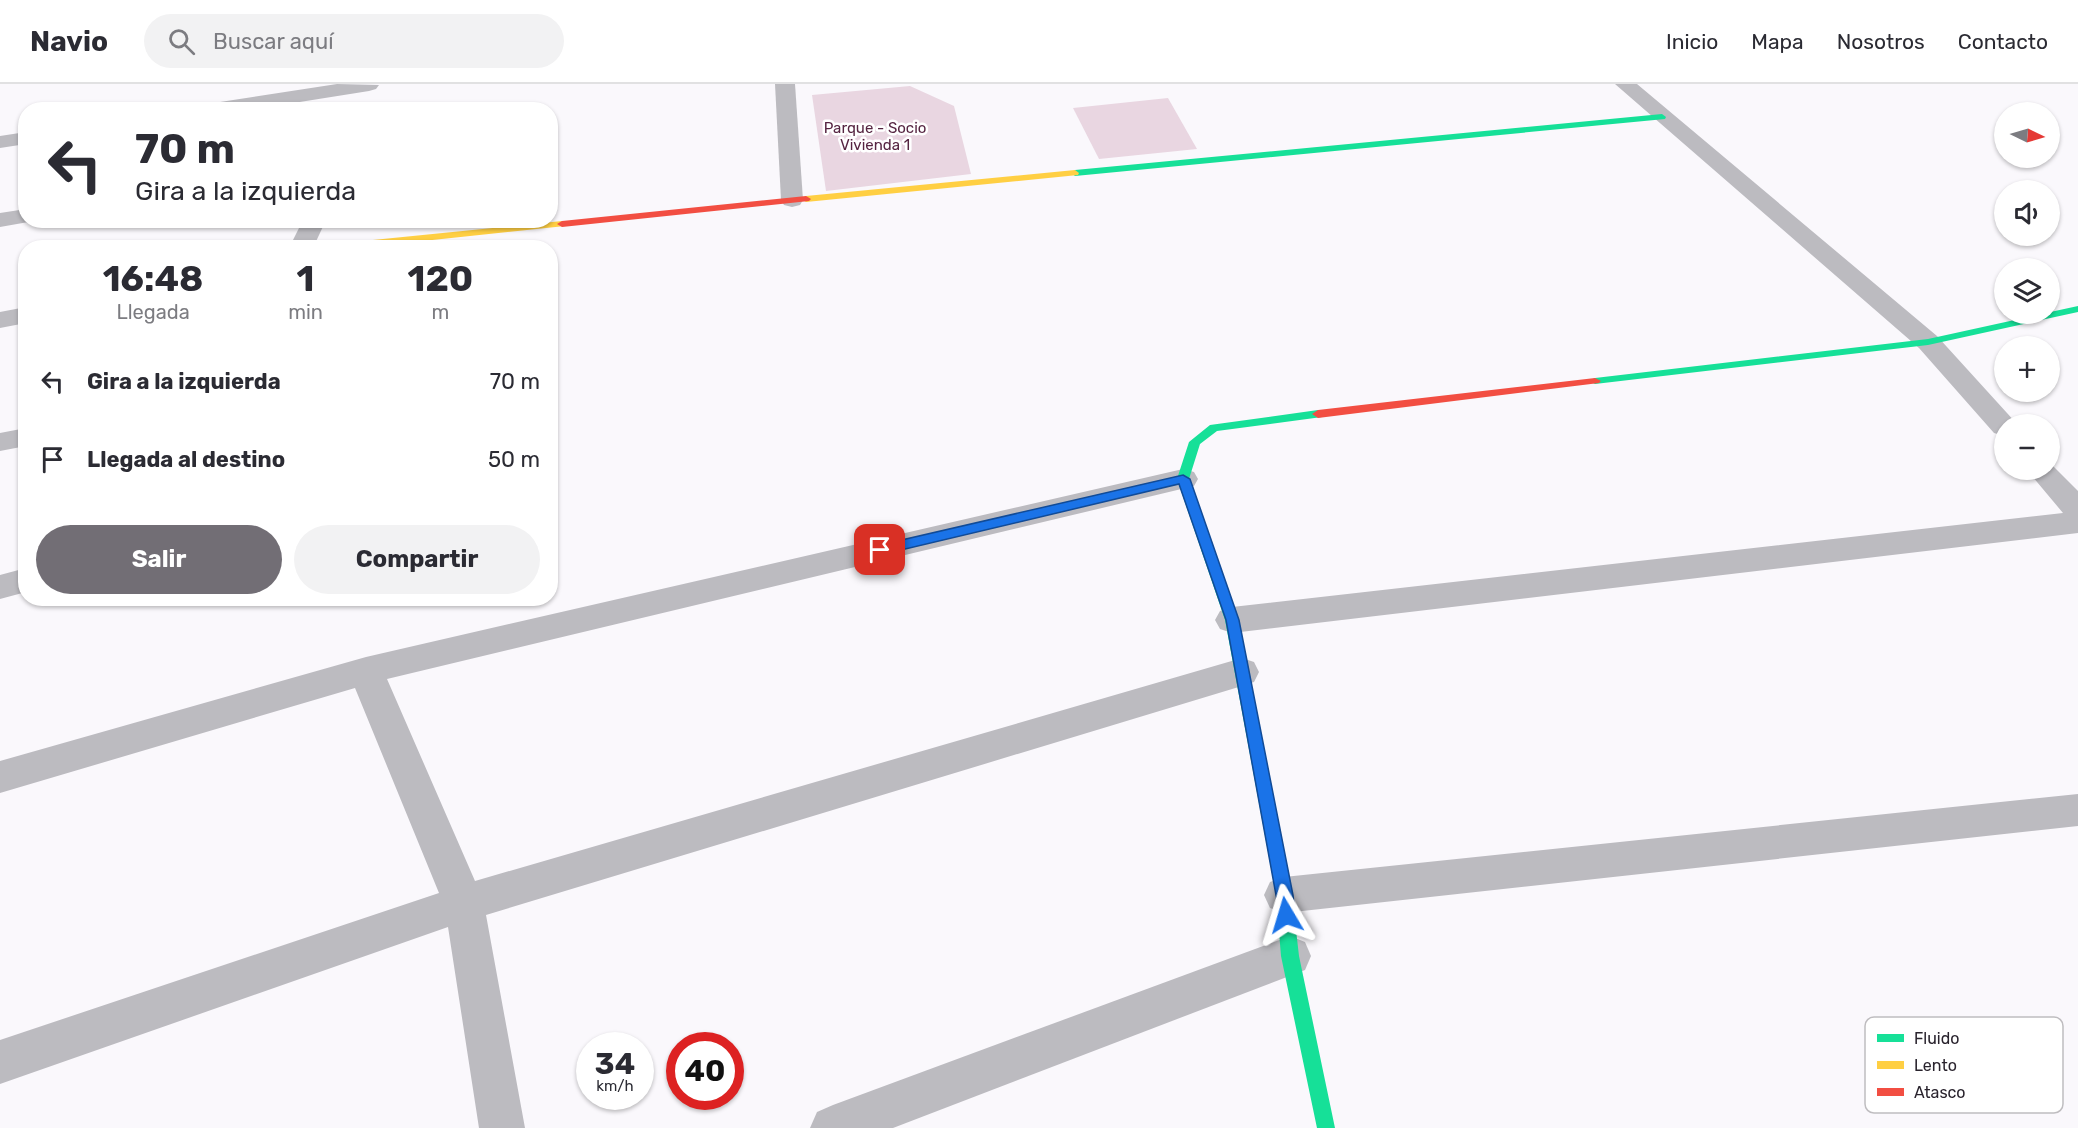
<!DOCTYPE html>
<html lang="es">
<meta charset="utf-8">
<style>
:root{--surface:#fff;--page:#f2f2f3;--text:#2b2b33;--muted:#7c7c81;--line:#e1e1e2;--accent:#726e75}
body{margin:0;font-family:Rubik,sans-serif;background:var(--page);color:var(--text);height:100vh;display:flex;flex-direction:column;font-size:22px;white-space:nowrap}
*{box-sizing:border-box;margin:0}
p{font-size:20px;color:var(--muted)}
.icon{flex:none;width:33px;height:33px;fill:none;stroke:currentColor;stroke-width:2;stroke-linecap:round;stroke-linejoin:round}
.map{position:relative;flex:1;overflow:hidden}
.panel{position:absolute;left:18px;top:156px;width:540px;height:366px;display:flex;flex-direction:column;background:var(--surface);border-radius:24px;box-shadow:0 2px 4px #0004}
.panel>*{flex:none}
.guide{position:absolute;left:18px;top:18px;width:540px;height:126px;border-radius:24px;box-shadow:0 2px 4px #0004;background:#fff;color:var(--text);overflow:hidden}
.needle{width:39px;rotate:95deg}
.buttons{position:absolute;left:1994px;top:18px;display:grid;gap:12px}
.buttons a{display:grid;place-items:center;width:66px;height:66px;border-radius:50%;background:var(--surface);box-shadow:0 2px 4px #0004;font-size:30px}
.speed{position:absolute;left:576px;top:948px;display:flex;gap:12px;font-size:30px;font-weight:700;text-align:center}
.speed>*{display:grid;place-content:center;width:78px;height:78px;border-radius:50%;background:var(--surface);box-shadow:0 2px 4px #0004;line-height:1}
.speed small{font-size:15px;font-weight:400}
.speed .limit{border:9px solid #d22;background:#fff;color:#111}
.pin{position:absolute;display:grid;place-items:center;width:51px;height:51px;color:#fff;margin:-26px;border-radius:12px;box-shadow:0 3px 9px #0006}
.me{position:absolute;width:66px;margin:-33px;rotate:353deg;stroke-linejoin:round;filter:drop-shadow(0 0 4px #0008)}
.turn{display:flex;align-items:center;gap:21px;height:126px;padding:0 18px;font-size:27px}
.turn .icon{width:78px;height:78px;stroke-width:2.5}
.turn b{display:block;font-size:42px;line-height:51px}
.eta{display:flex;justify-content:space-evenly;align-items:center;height:102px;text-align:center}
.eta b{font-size:36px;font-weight:700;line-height:42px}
.action{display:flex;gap:12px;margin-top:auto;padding:12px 18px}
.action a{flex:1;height:69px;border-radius:36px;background:var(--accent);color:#fff;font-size:24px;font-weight:700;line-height:69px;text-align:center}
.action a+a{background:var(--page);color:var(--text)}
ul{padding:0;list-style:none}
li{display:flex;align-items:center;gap:18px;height:78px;padding:0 18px}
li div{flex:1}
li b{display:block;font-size:22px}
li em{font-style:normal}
header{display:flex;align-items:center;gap:36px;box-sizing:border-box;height:84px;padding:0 30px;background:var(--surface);border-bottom:2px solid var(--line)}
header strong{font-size:28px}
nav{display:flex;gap:33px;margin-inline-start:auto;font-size:21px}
.search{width:420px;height:54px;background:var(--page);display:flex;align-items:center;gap:15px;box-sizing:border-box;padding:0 21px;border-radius:33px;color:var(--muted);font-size:22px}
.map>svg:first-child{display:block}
.green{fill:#e9d6e1}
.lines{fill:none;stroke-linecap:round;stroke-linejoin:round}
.street{fill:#bcbbc0;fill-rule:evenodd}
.fast{fill:#16e098;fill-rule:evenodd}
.slow{fill:#ffcf43;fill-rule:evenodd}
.jam{fill:#f24e42;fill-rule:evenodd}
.route{fill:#1a73e8;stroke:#114b97;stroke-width:1.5}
.labels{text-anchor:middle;stroke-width:5;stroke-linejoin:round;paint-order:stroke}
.far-park-label{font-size:15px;fill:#562542;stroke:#fff}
.key{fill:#fff;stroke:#bfbdc0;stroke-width:1.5}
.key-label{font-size:16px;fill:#29232d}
</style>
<header>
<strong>Navio</strong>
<div class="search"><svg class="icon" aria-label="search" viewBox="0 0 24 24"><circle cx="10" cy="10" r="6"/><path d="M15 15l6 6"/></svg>Buscar aquí</div>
<nav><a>Inicio</a><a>Mapa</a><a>Nosotros</a><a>Contacto</a></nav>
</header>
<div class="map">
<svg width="2078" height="1044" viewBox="0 0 2078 1044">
<rect width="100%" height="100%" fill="#faf8fc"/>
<g class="green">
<polygon points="910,2 954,22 971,90 826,107 812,11"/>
<polygon points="1168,14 1197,65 1099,75 1073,24"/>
</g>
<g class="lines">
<g class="street">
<polygon points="337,0 379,1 376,5 369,7 249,26 197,26 200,22 207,20"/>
<polygon points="775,0 795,0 803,116 800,121 792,123 784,121 781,116"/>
<polygon points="1615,0 1637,0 1937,252 2017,340 2004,340 2004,352 1994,349 1919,264"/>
<polygon points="26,48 26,60 0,64 0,52"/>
<polygon points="26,125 26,136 34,137 0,143 0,129"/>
<polygon points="303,136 326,136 313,164 289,164"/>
<polygon points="26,223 26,239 0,244 0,228"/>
<polygon points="26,344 26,362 0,367 0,349"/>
<polygon points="2049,378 2078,407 2078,449 1232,549 1220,545 1215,536 1220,527 1232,523 2063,429 2027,386 2049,386"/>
<polygon points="1183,385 1194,388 1198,395 1194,402 387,595 475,797 1242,574 1254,578 1259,588 1254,598 1242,602 486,831 525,1044 479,1044 448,843 0,1000 0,956 439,809 355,604 0,709 0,677 366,573"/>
<polygon points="26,484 26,508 0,515 0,491"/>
<polygon points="2078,710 2078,742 1284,829 1270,824 1264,811 1270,798 1284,793"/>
<polygon points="1290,852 1305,858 1311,872 1305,886 893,1044 810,1044 817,1028 833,1021"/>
</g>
<g class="fast">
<polygon points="1662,30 1666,33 1665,35 1075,92 1071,89 1075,86"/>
<polygon points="2078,222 2078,228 1928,261 1595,300 1589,297 1595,294 1928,255"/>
<polygon points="1318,326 1324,330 1322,333 1217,347 1200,360 1189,395 1239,536 1292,811 1299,872 1335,1044 1317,1044 1281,872 1276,811 1225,536 1177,395 1189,358 1210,341"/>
</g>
<g class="slow">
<polygon points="1075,86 1079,89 1078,91 806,118 801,115 806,112"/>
<polygon points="562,137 565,138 565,142 357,164 318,164 323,161"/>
</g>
<g class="jam">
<polygon points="806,112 811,115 809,117 562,143 557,140 562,137"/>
<polygon points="1595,294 1601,297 1599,299 1318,334 1312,330 1318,326"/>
</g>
</g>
<polygon class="route" points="1183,391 1190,395 1239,536 1293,811 1295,831 1292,837 1286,839 1280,837 1276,811 1226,536 1179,400 880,471 873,466 880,461"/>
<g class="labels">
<g class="far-park-label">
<text x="875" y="49">Parque - Socio<tspan x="875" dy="17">Vivienda 1</tspan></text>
</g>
</g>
<rect x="1865" y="933" width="198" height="96" rx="9" class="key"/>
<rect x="1877" y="950" width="27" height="8" fill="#16e098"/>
<rect x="1877" y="977" width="27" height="8" fill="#ffcf43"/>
<rect x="1877" y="1004" width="27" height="8" fill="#f24e42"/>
<g class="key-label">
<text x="1914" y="960">Fluido</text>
<text x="1914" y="987">Lento</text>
<text x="1914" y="1014">Atasco</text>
</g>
</svg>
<div class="buttons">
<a><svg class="needle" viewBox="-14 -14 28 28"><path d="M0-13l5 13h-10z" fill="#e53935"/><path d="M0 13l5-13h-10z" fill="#7c7c81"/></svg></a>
<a><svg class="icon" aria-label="sound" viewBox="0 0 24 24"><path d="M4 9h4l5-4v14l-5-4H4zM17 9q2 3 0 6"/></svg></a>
<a><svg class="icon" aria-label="layers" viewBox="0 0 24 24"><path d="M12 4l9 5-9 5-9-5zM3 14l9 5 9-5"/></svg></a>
<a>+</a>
<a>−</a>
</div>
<div class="speed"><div>34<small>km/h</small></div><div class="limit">40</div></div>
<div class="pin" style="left:880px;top:466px;background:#d93025"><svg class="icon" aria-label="arrive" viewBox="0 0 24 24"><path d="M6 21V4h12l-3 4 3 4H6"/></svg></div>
<svg class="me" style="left:1286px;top:831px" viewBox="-20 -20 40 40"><path d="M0-17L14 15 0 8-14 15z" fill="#1a73e8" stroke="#fff" stroke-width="4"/></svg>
<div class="guide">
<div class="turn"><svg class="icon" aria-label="left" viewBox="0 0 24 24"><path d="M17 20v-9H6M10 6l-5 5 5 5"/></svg><div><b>70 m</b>Gira a la izquierda</div></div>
</div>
<section class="panel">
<div class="eta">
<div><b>16:48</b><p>Llegada</p></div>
<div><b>1</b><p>min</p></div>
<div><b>120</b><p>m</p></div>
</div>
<ul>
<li><svg class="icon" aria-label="left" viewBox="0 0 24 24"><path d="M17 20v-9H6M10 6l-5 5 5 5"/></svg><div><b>Gira a la izquierda</b></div><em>70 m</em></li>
<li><svg class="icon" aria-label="arrive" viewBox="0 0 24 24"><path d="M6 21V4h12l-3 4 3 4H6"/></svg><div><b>Llegada al destino</b></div><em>50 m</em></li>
</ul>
<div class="action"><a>Salir</a><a>Compartir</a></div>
</section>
</div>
